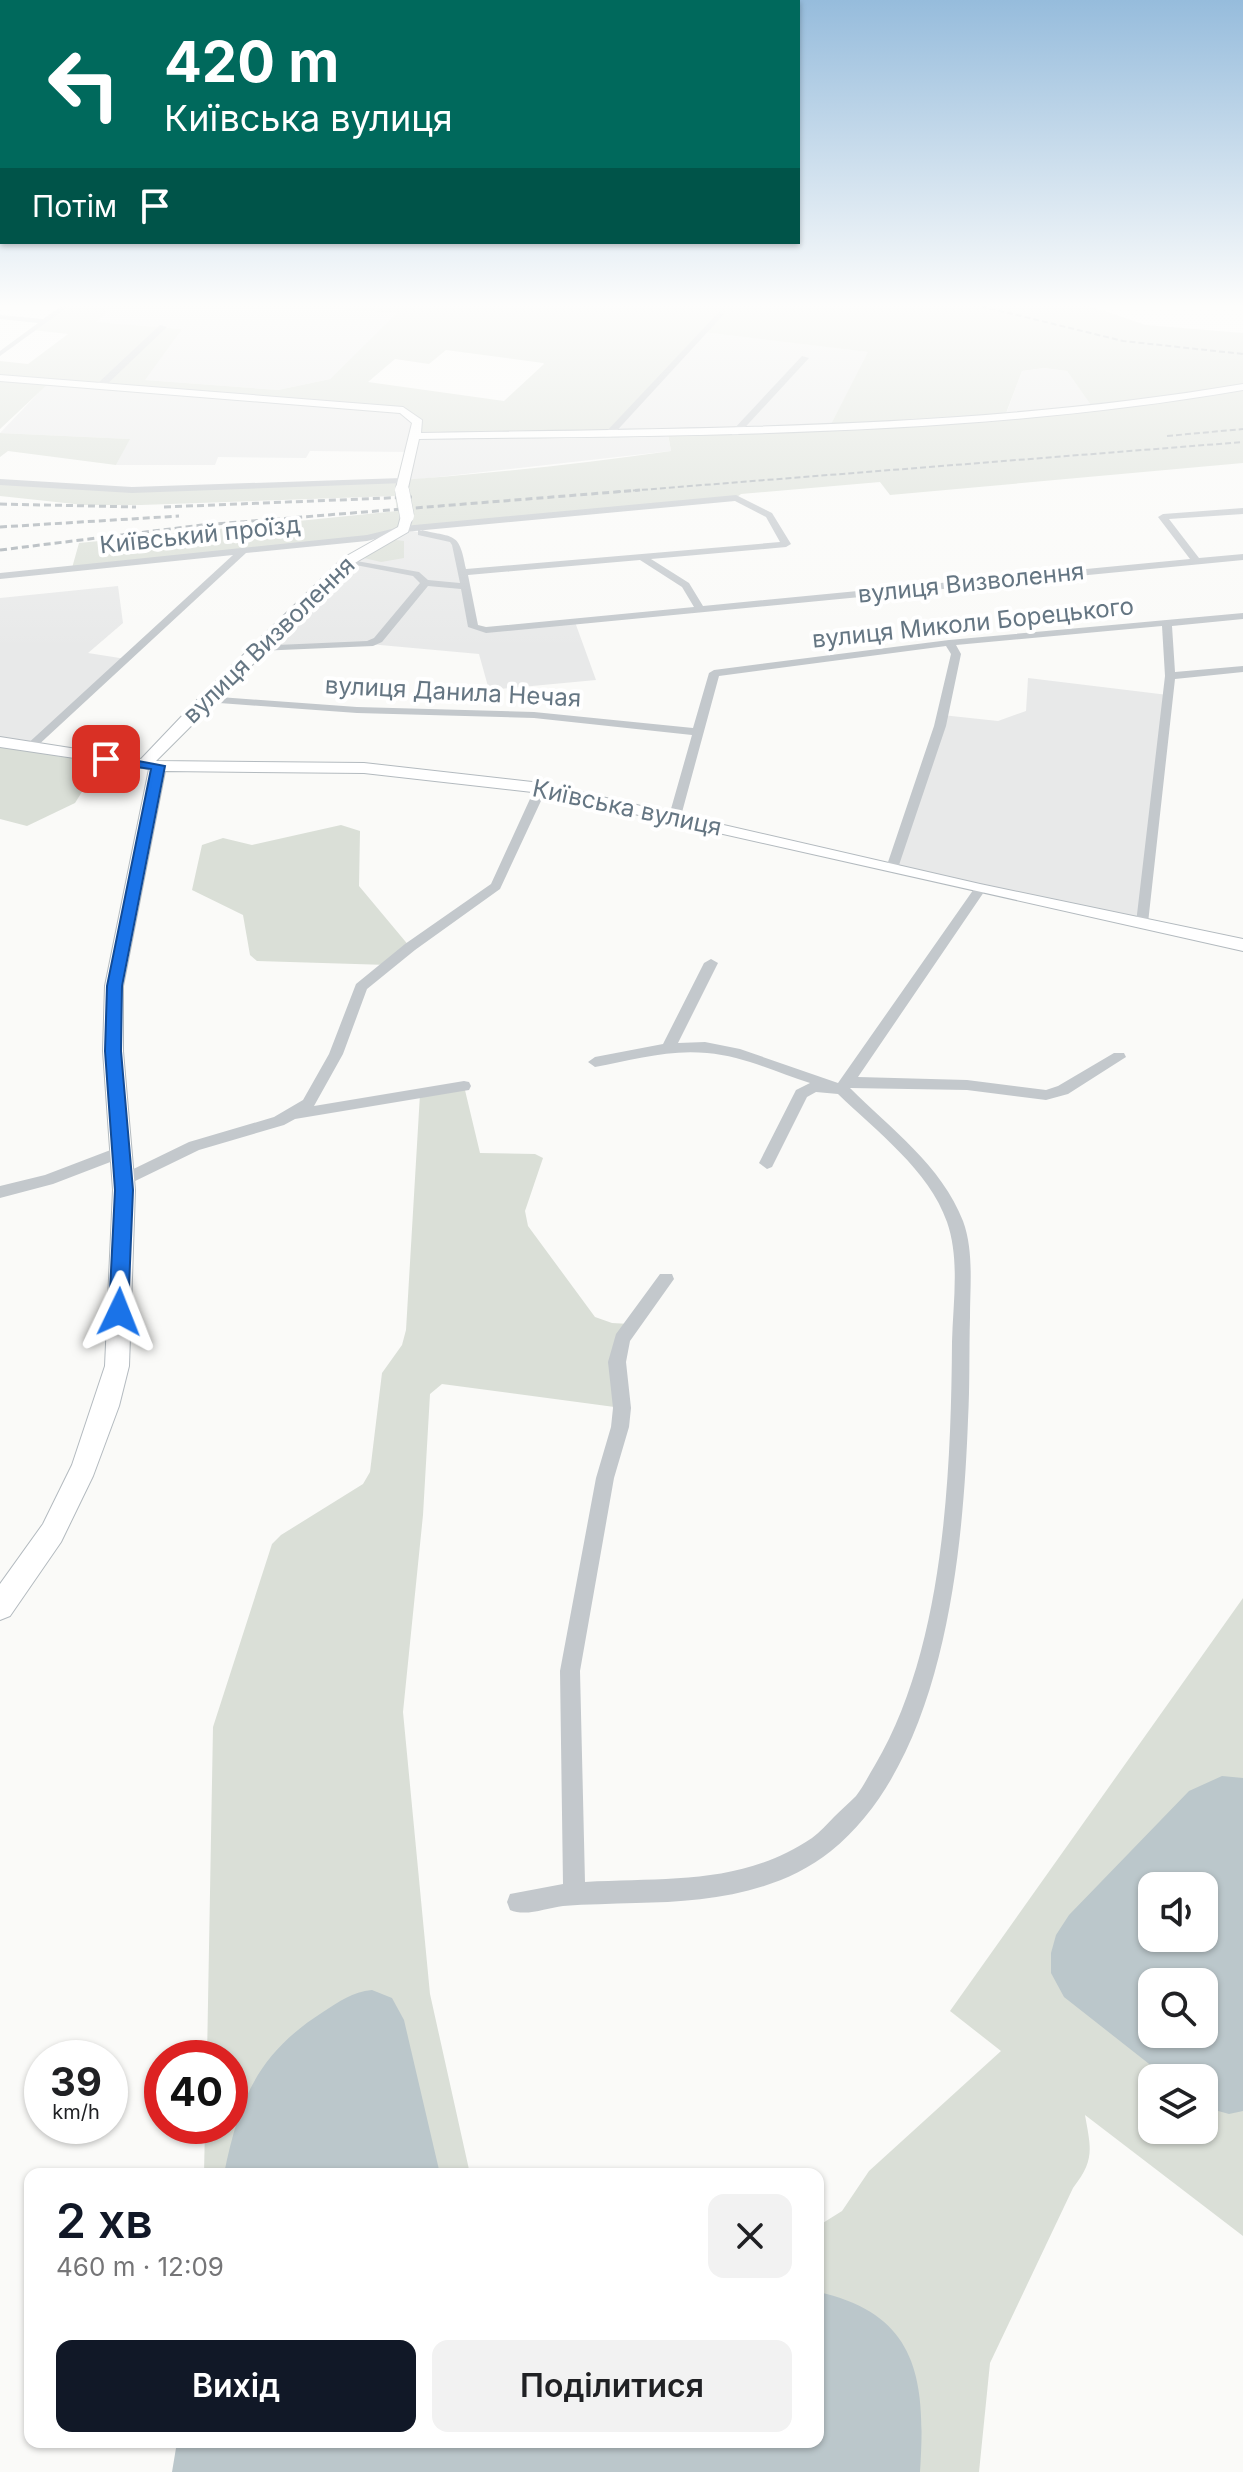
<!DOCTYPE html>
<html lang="uk">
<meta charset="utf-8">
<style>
:root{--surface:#fff;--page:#f2f2f2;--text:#202124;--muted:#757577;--accent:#111827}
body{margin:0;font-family:Inter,sans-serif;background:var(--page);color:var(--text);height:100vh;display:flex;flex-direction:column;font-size:30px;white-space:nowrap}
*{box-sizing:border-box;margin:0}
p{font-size:26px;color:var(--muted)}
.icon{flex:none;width:44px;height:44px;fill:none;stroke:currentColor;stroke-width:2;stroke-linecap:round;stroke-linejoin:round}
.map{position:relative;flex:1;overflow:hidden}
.side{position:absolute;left:24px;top:2168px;width:800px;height:280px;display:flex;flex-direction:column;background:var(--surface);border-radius:16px;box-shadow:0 2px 6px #0004}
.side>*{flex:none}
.top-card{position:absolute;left:0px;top:0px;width:800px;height:244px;box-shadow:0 2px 6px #0004;background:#00695c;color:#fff;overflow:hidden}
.fabs{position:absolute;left:1138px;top:1872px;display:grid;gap:16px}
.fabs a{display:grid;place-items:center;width:80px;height:80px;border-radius:16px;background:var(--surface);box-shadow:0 2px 6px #0004;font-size:40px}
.speed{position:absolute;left:24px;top:2040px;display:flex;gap:16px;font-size:40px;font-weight:700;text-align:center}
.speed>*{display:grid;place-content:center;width:104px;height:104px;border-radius:50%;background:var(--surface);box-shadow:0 2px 6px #0004;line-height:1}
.speed small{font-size:20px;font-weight:400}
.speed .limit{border:12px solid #d22;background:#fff;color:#111}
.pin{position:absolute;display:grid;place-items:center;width:68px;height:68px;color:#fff;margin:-34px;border-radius:16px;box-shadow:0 4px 12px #0006}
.me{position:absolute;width:88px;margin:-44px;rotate:2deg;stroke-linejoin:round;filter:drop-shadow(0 0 6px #0008)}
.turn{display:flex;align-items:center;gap:28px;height:168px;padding:0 32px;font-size:36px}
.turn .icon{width:104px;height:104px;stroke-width:2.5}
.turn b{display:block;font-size:56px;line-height:68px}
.then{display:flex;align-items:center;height:76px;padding:0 32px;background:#0003;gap:16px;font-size:30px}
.round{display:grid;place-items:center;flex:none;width:84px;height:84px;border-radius:16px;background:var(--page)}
.overview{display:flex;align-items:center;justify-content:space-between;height:136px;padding:0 32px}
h1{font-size:48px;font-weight:600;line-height:60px;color:var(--accent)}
.button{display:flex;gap:16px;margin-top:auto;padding:16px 32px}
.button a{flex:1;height:92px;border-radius:16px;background:var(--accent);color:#fff;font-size:32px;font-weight:600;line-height:92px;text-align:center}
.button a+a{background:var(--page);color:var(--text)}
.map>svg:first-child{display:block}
.built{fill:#e8e9e9}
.green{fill:#dadfd7;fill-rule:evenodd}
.water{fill:#bbc7cb;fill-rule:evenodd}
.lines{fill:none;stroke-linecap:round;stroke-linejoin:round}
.secondary-casing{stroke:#b3babf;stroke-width:2}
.street{fill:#c3c8cc;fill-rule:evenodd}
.secondary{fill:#fff;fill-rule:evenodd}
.rail-far1{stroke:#a2aab0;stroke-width:2;stroke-dasharray:6 3;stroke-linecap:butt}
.rail{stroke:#a2aab0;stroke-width:3;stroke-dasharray:7 4;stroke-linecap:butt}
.secondary-bridge-far1-casing{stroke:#b3babf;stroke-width:12;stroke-linecap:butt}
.secondary-bridge-casing{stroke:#b3babf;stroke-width:15;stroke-linecap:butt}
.secondary-bridge-far1{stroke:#fff;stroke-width:11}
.secondary-bridge{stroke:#fff;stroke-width:14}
.route{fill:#1a73e8;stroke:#114b97;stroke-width:2}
.labels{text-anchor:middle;stroke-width:8;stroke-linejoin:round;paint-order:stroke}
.far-street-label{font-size:24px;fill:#657683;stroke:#fff}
</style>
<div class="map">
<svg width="1243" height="2472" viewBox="0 0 1243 2472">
<rect width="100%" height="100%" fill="#fafaf8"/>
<g class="built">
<polygon points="116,304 246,304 398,313 330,379 278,390 144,380 181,329 94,322"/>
<polygon points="703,332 869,352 828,430 668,435 671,451 402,481 410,452 310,451 306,458 218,457 215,465 116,465 129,439 0,433 49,382 412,414 415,436"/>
<polygon points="1044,368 1067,371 1094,409 1005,417 1022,371"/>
<polygon points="404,529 453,540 478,630 575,622 596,680 489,690 479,654 369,644 258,648 348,561"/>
<polygon points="118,586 123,623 88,653 126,659 30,747 0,742 0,598"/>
<polygon points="1028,678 1168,695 1142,923 892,868 942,715 998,721 1026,711"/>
</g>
<g class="green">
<path d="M69,304H116L96,322L182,329L145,380L278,390L330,379L397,313L246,304H1083L1146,325L1243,333V463L890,495L880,482L741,494L736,498L404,529L378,536L72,568L79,543L397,511L395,496L141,505H84L0,496V482C223,498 450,482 671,451L668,434L828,430L868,352L703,332L608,435L415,436L412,414L50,382L0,429V361L28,364L68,334L33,330ZM446,350L543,363L544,364L504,401L368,382L395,359L429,364ZM1044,368L1067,371L1093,408L1005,416L1022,371Z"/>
<polygon points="0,433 130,439 116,465 8,451 0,457"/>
<polygon points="388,539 404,541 404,558 381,562 355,556"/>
<polygon points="0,742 103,758 75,803 27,826 0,819"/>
<polygon points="341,825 360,831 359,886 410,947 388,965 257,961 250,955 243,915 192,890 202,845 223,838 252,845"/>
<polygon points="464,1086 480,1153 535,1154 543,1158 525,1211 528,1226 595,1317 612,1323 630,1324 622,1339 622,1408 442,1384 430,1394 423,1515 403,1712 430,1994 470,2174 204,2174 205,2126 230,2126 230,2058 207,2058 213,1727 272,1544 281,1535 363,1484 370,1472 382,1373 402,1345 406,1330 420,1094"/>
<path d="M1243,1598V2236L1085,2115C1091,2149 1095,2160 1073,2188L990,2363L979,2472H886L818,2326V2226L842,2211L869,2171L1001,2051L950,2011ZM1152,1886H1204V1938H1152ZM1152,1982H1204V2034H1152ZM1152,2078H1204V2130H1152Z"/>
</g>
<g class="water">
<path d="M1222,1776L1243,1778V2111L1229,2114L1204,2107V2078H1167L1064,1997L1051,1973V1953L1056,1935L1069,1915L1189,1791ZM1152,1886H1204V1938H1152ZM1152,1982H1204V2034H1152Z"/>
<path d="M372,1990L392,1998L404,2020L440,2174H224C239,2100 257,2054 323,2012C340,2001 352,1992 372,1990Z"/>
<path d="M818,2292C919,2314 926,2381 920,2472H172L177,2442H818Z"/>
</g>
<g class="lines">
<g class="secondary-casing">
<g id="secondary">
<path d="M0,375L403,407L422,420L421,433C696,428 971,430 1243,384V390C971,437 695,435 419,439L408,488L402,492L396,488L412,423L400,413L0,381Z"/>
<polygon points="407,512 413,516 408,532 353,564 156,761 364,763 541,783 980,884 1243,939 1243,951 541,793 364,773 165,771 123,986 123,1051 135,1190 129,1366 119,1406 93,1476 61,1542 10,1616 0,1620 0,1584 43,1524 72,1465 105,1366 113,1190 103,1051 105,986 149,769 0,747 0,737 141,759 201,696 343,558 398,527 401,516"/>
</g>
</g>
<g class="street">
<polygon points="64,304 72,304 0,356 0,351 38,323 0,319 0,315 43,319"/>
<polygon points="719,312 725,313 611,437 605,437 605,433"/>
<polygon points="160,325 167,327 103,388 97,388 97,384"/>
<polygon points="802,356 809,358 738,435 732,435 732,431"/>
<polygon points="402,478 405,479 405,483 132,493 0,485 0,479 132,487"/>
<path d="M736,495L772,513L791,544L786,547L651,559L689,583L703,606L1190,559L1158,517L1163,514L1243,508V514L1169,519L1199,558L1243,554V560L486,633L468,627L461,589L428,586L382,642L373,646L258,651L253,648L254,646L367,641L374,638L420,583L413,576L345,563V559L419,572L428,580L460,583L452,545L450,542L418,535V531L421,530C456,538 459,532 466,569L780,542L766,517L735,501L404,532L367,541L246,553L34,749L24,747L233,555L0,579V573L367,535L404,526ZM640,560L682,587L694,607L486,627L478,625L468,575Z"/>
<polygon points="1243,613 1243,619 1172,626 1175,672 1243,666 1243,672 1175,679 1148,923 1142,927 1136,923 1165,676 1162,626 956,645 961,654 946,726 898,868 892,872 886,868 934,726 951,654 946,646 719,676 681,816 675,820 669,816 692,735 534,718 357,713 206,702 201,699 206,696 357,707 534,712 693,728 709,673 714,670 949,640"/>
<polygon points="541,785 547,788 500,889 415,950 367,989 343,1054 314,1106 464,1081 469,1082 471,1086 469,1090 295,1119 284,1125 199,1150 129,1184 119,1184 116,1180 119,1176 189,1142 274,1117 303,1100 329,1054 356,984 405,944 491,884 535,788"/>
<path d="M980,885L986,889L858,1077L967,1080L1046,1090L1058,1086L1114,1053H1124L1126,1057L1068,1094L1046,1100L967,1090L850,1088C890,1128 942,1166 963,1221C974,1251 970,1286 970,1317C969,1351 970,1385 968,1420C963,1555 944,1760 831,1851C776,1895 702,1902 636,1903C611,1904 587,1904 563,1906C546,1908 526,1917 510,1910L507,1902L510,1894L563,1884L560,1671L596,1478L611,1427L613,1408L608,1362L616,1334L660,1274H672L674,1279L630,1341L626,1362L631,1408L629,1427L614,1478L580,1671L585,1882C667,1877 740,1886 812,1838C820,1832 827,1824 834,1817C841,1810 849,1803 856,1796C863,1787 869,1775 875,1765C944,1649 951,1475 952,1342C953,1303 960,1259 947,1222C929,1170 876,1131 838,1094L816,1092L807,1097L772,1167L767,1169L759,1163L796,1090L810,1083C776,1072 743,1056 707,1053C669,1049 632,1060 595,1067L588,1062L595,1057L663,1044L704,963L711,959L718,963L678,1043L705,1042L740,1049L838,1083L976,886Z"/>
<polygon points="121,1146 126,1148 129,1152 126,1156 53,1184 0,1198 0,1186 45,1175"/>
</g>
<use href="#secondary" class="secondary"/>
<g class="rail-far1">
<polyline points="972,304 1123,341 1243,354"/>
<polyline points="1167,436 1243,429"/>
<polyline points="615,492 1243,442"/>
</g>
<g class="rail">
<polyline points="0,504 136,507"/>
<polyline points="164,507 412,497"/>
<polyline points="0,527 179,516"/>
<polyline points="0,550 202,525 640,490"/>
</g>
<g class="secondary-bridge-far1-casing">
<polyline id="secondary-bridge-far1" points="402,488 403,492"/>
</g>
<g class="secondary-bridge-casing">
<polyline id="secondary-bridge" points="402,490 407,516"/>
</g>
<use href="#secondary-bridge-far1" class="secondary-bridge-far1"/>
<use href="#secondary-bridge" class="secondary-bridge"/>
</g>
<linearGradient id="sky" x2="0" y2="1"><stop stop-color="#96bcdc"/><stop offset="0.47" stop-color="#fdfdfc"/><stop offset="1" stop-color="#fdfdfc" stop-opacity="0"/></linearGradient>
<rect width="1243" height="650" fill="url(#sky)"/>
<polygon class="route" points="106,755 165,766 122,986 121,1051 133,1190 128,1312 119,1320 109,1312 115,1190 105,1051 107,986 151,769 102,762 102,756"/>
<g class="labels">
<g class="far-street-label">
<text transform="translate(200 535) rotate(-6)" y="8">Київський проїзд</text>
<text transform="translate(971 583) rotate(-6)" y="8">вулиця Визволення</text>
<text transform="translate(973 623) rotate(-6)" y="8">вулиця Миколи Борецького</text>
<text transform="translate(269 640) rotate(-44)" y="8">вулиця Визволення</text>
<text transform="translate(453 692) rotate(3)" y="8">вулиця Данила Нечая</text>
<text transform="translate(627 808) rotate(12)" y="8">Київська вулиця</text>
</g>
</g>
</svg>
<div class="fabs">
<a><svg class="icon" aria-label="sound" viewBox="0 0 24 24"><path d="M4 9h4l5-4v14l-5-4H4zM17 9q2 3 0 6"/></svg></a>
<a><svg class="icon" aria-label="search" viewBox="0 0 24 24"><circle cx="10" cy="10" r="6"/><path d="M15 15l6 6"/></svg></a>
<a><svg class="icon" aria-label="layers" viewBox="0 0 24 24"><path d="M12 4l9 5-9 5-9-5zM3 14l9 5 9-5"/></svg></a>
</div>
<div class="speed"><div>39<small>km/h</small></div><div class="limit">40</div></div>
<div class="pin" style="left:106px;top:759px;background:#d93025"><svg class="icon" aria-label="arrive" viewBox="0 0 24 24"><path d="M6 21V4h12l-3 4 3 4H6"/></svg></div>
<svg class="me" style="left:119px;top:1312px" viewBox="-20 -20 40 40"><path d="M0-17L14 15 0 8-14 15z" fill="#1a73e8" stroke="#fff" stroke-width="4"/></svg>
<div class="top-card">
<div class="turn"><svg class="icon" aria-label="left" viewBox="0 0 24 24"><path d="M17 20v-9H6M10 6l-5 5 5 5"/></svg><div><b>420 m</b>Київська вулиця</div></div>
<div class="then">Потім<svg class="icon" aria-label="arrive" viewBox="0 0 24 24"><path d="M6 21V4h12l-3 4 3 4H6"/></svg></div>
</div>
<section class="side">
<div class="overview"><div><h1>2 хв</h1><p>460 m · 12:09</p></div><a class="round"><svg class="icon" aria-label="close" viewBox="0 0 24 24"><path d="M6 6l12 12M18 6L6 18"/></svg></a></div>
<div class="button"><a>Вихід</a><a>Поділитися</a></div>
</section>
</div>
